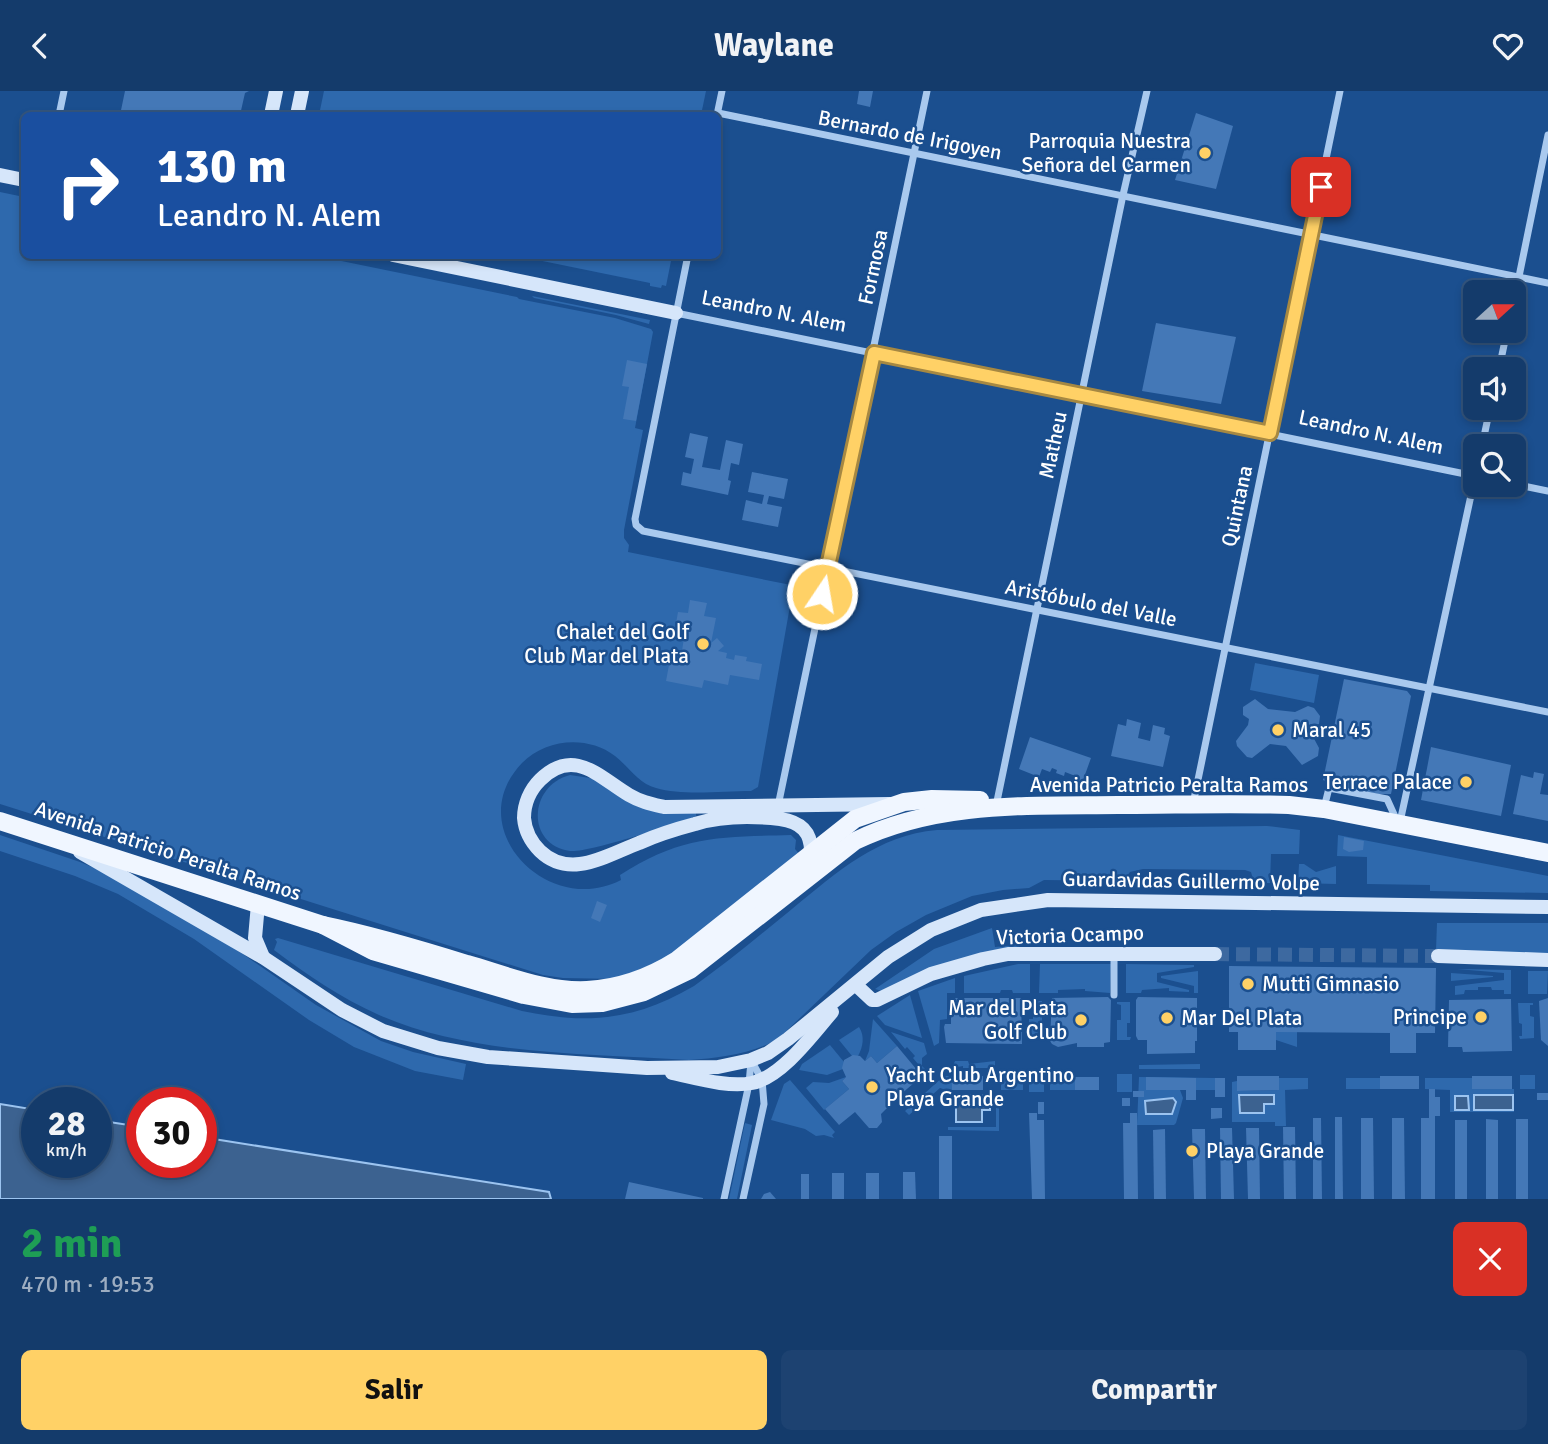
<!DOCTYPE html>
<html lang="es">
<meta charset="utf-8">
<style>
:root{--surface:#143b6b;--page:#1d4271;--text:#f1f3f6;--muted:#9dadc1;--line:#33557e;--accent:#ffd166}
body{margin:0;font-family:Signika,sans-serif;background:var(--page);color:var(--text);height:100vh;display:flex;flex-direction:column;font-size:26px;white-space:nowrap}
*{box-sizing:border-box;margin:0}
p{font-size:23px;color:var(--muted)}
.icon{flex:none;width:38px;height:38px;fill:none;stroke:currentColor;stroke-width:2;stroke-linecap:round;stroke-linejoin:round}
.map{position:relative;height:1108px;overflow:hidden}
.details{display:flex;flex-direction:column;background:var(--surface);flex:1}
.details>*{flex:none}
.hud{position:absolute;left:21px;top:21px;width:700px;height:147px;border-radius:10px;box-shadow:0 4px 10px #0003,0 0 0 2px var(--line);background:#1a4fa0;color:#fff;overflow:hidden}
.needle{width:46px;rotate:69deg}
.fabs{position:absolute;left:1463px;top:189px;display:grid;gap:14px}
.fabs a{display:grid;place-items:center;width:63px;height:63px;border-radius:10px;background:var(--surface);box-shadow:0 4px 10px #0003,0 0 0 2px var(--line);font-size:35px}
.speed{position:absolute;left:21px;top:996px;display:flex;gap:14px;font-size:35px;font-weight:700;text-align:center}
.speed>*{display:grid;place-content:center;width:91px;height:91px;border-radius:50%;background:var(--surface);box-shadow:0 4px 10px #0003,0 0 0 2px var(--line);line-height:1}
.speed small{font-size:18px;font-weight:400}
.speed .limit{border:10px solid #d22;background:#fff;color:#111}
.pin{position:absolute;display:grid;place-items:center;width:60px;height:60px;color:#fff;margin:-30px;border-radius:14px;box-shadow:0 4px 10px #0006}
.me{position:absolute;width:77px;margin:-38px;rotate:12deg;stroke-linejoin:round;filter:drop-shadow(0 0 5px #0008)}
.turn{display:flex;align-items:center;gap:24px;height:147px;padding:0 21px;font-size:32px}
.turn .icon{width:91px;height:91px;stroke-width:2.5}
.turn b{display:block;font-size:49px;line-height:60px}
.round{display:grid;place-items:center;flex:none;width:74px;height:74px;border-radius:10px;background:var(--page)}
.overview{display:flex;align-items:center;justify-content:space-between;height:119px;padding:0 21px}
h1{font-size:42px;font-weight:700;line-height:52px;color:#1e9e55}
.primary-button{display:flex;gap:14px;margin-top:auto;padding:14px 21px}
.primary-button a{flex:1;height:80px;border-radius:10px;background:var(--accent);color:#111;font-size:28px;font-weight:700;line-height:80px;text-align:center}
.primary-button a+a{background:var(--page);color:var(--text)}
header{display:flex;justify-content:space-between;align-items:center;height:91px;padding:0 21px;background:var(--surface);font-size:32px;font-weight:700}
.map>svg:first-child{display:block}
.green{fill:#2e69ad}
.water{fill:#3c6290;stroke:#9cc4f0;stroke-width:2}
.building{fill:#4478b7}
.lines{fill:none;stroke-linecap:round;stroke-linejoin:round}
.secondary-tunnel{stroke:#3d69a0;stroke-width:14;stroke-dasharray:14 7;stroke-linecap:butt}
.street{stroke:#a9c9ee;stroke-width:7}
.secondary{stroke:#d6e6fa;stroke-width:14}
.primary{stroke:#f0f6ff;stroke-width:18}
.route-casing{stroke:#a68842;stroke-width:18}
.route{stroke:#ffd166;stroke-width:12}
.poi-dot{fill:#ffd166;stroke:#1b4f8f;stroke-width:2.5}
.labels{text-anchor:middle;stroke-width:5;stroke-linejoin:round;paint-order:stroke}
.street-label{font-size:21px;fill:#fff;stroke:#1b4f8f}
.poi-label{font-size:21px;fill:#fff;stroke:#1b4f8f;text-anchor:end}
</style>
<header><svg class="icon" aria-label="back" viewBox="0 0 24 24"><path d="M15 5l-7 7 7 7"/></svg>Waylane<svg class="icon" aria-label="heart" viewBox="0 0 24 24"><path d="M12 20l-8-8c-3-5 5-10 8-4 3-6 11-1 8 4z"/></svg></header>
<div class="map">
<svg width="1548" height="1108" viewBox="0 0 1548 1108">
<rect width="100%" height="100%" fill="#1b4f8f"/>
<g class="green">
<polygon points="324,0 706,0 701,24 319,24"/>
<path d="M0,101L24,106V164L317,165L517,206L519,208L615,227L651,238L653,241L635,337L643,339L624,439V447L629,454L628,461L791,494L793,498L758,696L751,700C722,700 683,705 656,697C639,693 628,675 615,665C587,644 546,648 522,672C460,737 548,827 621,789L620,784C682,744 720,746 791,744L796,749L795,758L800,764L667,867L616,888L563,887L543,884L431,849L0,713Z"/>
<polygon points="518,165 672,164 672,165 666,195 662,194 661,197 650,195 650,192"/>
<polygon points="532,205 650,229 649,233 616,224 534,207"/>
<polygon points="1255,572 1319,584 1314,612 1250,599"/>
<path d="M570,684L590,687L696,722V725C677,733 587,762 570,760C526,754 528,695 570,684Z"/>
<path d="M1267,735L1300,739L1299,763H1271L1270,792H1254L1251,781L1245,779L1143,778L1130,781L1123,790L1044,789L1029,797L1003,799L972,805L926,824L896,841L871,859L779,947C754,963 719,967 689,969C588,962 473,965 379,924C341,907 307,884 274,859L277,851L275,848L278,847L522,920C588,934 636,929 694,895C728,871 760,844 792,818C837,781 878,744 937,739Z"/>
<polygon points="0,744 80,771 123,789 204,836 316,914 381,950 413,961 466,973 463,989 415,980 354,956 309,929 194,848 118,803 75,785 0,760"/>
<polygon points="1338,744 1548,785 1548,802 1430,800 1430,794 1367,793 1367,766 1337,765"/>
<polygon points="1299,773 1304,773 1316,781 1336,775 1336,793 1298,792"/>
<polygon points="1437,832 1548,832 1548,863 1436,859"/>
<polygon points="992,837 995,856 1017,854 1020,856 991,860 882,900 875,898 934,858"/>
<polygon points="1018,873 1030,873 1030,902 1013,902 1012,899 1001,899 1000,902 964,902 964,885"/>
<polygon points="1040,873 1111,873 1110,902 1085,900 1085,898 1058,899 1058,902 1039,902"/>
<polygon points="1126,873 1194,874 1194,876 1157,882 1157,891 1189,899 1189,901 1169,900 1169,897 1142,899 1141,902 1126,902"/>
<polygon points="1457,878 1511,879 1511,903 1504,903 1504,899 1492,899 1491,896 1478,896 1478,899 1465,899 1464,903 1455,904 1455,895 1504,889 1504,882"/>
<polygon points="1198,880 1198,902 1194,902 1194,895 1161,887 1161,885"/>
<polygon points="1528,880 1548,880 1547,903 1528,903"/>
<polygon points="1451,882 1493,885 1493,886 1451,890"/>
<polygon points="955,887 955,902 947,902 947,928 940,929 939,952 934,955 918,900"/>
<polygon points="910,904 922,947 885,934 877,925"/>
<polygon points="1029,910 1042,910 1042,931 1039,931 1039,945 1042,946 1042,948 1029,948 1029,928 1033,928 1033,913 1029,912"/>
<polygon points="1117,911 1130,911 1130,932 1127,932 1127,946 1131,946 1130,949 1117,949 1117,929 1121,929 1121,914 1117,913"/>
<polygon points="1518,912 1533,912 1533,914 1530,914 1530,925 1534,926 1534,947 1520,948 1519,945 1522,945 1522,933 1519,932"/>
<polygon points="873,928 897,955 877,972 871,965 865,970 869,960"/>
<path d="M859,936C865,945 863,956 858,965H852L839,949Z"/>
<polygon points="891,941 924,952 927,963 922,967 922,975 927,980 936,978 928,985 913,967 915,965 907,956 905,958"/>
<polygon points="1276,941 1297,941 1297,956 1276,949"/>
<polygon points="830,954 844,971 843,978 827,984 799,979 802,973"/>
<polygon points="955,970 968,970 969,973 995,970 995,977 963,977 963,975 952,977"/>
<polygon points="1200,973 1200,978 1139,978 1139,974"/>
<rect x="1029" y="983" width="15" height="18"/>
<rect x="1117" y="983" width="15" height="18"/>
<rect x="1520" y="984" width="15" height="14"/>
<polygon points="944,985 952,985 952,999 946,1006 943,1006 943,998 940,997 909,1024 905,1020"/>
<polygon points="1001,985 1023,986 1023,999 1001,999"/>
<polygon points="846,986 842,990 849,998 824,1019 806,997 813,991 829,992"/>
<rect x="1050" y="986" width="25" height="13"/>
<polygon points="1139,986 1215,987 1215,999 1180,999 1183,1007 1176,1032 1174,1034 1137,1034"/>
<polygon points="1279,987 1308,987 1308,998 1285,999 1286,1035 1275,1035 1275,1031 1232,1031 1232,991 1237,990 1238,1000 1278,999"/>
<rect x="1346" y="987" width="34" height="11"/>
<polygon points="1425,987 1472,987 1473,998 1514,998 1514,1021 1450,1021 1450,999 1425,998"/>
<polygon points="790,989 835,1041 832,1044 834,1047 824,1044 816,1045 805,1038 771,1029 784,993"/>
<polygon points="996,1008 999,1008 999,1040 948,1039 948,1036 996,1036"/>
<polygon points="745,1032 752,1034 737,1108 729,1108"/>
</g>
<g class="water">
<polygon points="956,1004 990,1005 990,1019 982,1019 982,1031 956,1031"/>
<polygon points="1239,1004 1274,1004 1274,1013 1264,1013 1264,1022 1240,1022"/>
<rect x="1474" y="1004" width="39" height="15"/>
<polygon points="1455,1005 1468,1005 1469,1019 1455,1019"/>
<polygon points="1173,1007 1176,1011 1172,1023 1146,1023 1145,1010"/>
<polygon points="0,1013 37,1019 37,1071 96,1071 96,1029 142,1036 142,1071 201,1071 201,1046 549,1101 551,1108 0,1108"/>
</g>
<g class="building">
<polygon points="125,0 249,0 245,2 240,24 120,24"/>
<polygon points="859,0 873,0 870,16 857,13"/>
<polygon points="1196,22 1233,35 1216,98 1175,89"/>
<polygon points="1156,232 1236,246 1221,313 1142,300"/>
<polygon points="627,269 647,273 636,330 623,328 629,296 622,295"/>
<polygon points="690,342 708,346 702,376 720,379 726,349 743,353 739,374 731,372 728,389 731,390 728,404 681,394 683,381 691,383 694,368 685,366"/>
<polygon points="752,381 788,388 784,408 769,405 767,413 782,416 778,436 742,429 746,409 762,413 764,404 748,401"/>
<polygon points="690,509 707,512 704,525 716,527 711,552 717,547 724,555 718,560 727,562 726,567 734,569 735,564 747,566 746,570 762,573 759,589 730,584 728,594 704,589 702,597 666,590 672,558 682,560 685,540 675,538 678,521 688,522"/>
<polygon points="1344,588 1407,600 1411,605 1391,703 1378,703 1338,696 1323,689"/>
<polygon points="1255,608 1268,618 1295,621 1308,615 1314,617 1320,625 1319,633 1312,635 1311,642 1319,657 1318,665 1302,674 1286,655 1270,653 1252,667 1247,666 1237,655 1236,650 1248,634 1249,628 1243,624 1243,616"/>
<polygon points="1127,628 1141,632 1138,647 1150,650 1153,634 1165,637 1164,643 1170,645 1163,676 1111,665 1118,633 1126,635"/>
<polygon points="1030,646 1091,667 1082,692 1077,690 1078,686 1065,681 1064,685 1056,682 1057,679 1052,677 1050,681 1042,678 1039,686 1019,678"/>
<polygon points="1431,656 1511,674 1501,725 1421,709"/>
<polygon points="1534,681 1544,683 1540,703 1548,704 1548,730 1513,723 1521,684 1533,687"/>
<polygon points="1344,746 1364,750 1363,759 1349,761 1343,758"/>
<polygon points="597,810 607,814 600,831 591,827"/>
<polygon points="1229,875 1436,877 1435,942 1416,942 1416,962 1390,962 1390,942 1276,941 1276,959 1238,959 1238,941 1229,941"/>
<polygon points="1108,906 1111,909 1110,951 1104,952 1104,956 1077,956 1077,952 1058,956 1052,953 1050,950 1052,907"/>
<polygon points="1138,906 1197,907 1197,950 1195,950 1195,962 1147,963 1147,949 1138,949 1136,945 1136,909"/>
<polygon points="951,907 1021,907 1022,953 946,952 944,936 945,933 951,933"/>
<polygon points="1548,907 1548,955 1541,949 1539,910"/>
<polygon points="1511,908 1512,960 1463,961 1462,956 1448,956 1449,909"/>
<polygon points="897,955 922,985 900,1004 895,998 892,1001 891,1013 881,1023 882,1031 877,1037 869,1037 855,1021 839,1034 825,1018 849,998 842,990 846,986 842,977 844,969 853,964 860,965 865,970 871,965 877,972"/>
<rect x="952" y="985" width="31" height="14"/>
<polygon points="1237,985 1279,985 1279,999 1237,1000"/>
<rect x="1380" y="985" width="39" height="13"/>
<rect x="1472" y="985" width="40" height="13"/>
<rect x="1075" y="986" width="24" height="13"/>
<polygon points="1146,986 1196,987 1196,1009 1186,1009 1186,999 1146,999"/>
<rect x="1215" y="987" width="10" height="19"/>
<polygon points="1429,998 1435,998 1435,1006 1440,1006 1440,1025 1435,1025 1435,1108 1421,1108 1421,1027 1429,1027"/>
<rect x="1133" y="1000" width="11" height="6"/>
<rect x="1537" y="1002" width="11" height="7"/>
<rect x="1122" y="1007" width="8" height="8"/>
<rect x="1038" y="1011" width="6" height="12"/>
<polygon points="1211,1017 1222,1017 1222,1027 1211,1028"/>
<polygon points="1029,1022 1037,1022 1037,1029 1044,1029 1045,1108 1032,1108"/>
<polygon points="1130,1022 1137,1022 1138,1108 1124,1108 1123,1032 1130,1032"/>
<polygon points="1335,1026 1342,1026 1343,1108 1335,1108"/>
<polygon points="1313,1027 1321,1027 1322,1108 1313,1108"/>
<polygon points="1361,1027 1373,1027 1374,1108 1361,1108"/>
<polygon points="1392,1027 1404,1027 1405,1108 1392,1108"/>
<polygon points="1486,1028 1498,1029 1498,1108 1486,1108"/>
<rect x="1516" y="1028" width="12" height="80"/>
<rect x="1455" y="1029" width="12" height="79"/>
<polygon points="1283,1036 1295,1036 1296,1108 1284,1108"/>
<polygon points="1220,1037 1232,1037 1234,1108 1221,1108"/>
<polygon points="1246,1037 1259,1037 1260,1108 1248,1108"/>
<polygon points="1165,1038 1166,1108 1154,1108 1153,1039"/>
<polygon points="1192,1038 1205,1038 1206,1108 1194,1108"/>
<rect x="939" y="1045" width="13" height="63"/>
<polygon points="903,1081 915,1081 916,1108 903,1108"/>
<rect x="832" y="1082" width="12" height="26"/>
<rect x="866" y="1082" width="13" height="26"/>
<rect x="801" y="1083" width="8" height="25"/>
<polygon points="629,1091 703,1107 703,1108 625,1108"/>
<polygon points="770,1101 776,1108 761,1108 764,1103"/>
</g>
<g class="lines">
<polyline class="secondary-tunnel" points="1215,863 1438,865"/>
<g class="street">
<polyline points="718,22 1548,192"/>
<polyline points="59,24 64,0"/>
<polyline points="717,24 722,0"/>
<polyline points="688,164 635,428 636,434 643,440 1548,621"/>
<polyline points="1514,210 1548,44"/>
<polyline points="676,222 1475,385"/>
<polyline points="1499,278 1507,240"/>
<polyline points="1482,355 1490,317"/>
<polyline points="1514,393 1548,400"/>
<polyline points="1193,713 1340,0"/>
<polyline points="778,715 927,0"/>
<polyline points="996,715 1123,104 1147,0"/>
<polyline points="1324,717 1329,697 1387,708 1397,730"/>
<polyline points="1400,731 1475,386"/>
<polyline points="1114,904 1114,863"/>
<polyline points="724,1108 749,993 751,970"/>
<polyline points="743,1108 764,1013 762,989 751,969"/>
</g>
<g class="secondary">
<polyline points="271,24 276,0"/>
<polyline points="297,24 302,0"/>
<polyline points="0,84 24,89"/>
<polyline points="393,164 676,222"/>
<polyline points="80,761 264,867 342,919 383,940 438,957 488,966 647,977 718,976 751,969 768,962 788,948 888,866 931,839 981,819 1048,809 1548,816"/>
<path d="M811,763C812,741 801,731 780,728C753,725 721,725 695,733C676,738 657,744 639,752C607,764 570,789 540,760C531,751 525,739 524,727C524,713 530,699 540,689C574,655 600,687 629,704C641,711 651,713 664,716L890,713"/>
<polyline points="258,813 255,847 263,866"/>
<polyline points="1438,865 1548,869"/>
<polyline points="856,894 872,909 877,909 931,883 983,868 1008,863 1215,863"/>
<path d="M672,982C696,987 728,997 752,992C782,986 813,943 832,921"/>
</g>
<g class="primary">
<path d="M0,730L323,834C372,844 419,858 467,873C506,884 546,901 587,899C620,897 650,886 677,869L855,728L904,711L932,708L980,709"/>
<path d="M323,834L373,860L524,904L572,913L602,912L644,901L690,879L855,750C937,710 1028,715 1118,714C1175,714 1232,712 1289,714L1324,718L1548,762"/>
</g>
</g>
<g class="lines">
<g class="route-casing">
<polyline id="route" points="822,503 874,262 1270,342 1321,96"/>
</g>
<use href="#route" class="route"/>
</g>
<g class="poi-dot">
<circle cx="1205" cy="62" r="7"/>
<circle cx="703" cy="553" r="7"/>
<circle cx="1278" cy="639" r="7"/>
<circle cx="1466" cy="691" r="7"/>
<circle cx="1248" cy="893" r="7"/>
<circle cx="1481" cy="926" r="7"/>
<circle cx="1167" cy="927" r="7"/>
<circle cx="1081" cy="929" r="7"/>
<circle cx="872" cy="996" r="7"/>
<circle cx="1192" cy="1060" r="7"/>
</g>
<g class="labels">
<g class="street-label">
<text transform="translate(910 44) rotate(11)" y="7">Bernardo de Irigoyen</text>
<text transform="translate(873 176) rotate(-78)" y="7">Formosa</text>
<text transform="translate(774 220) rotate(11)" y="7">Leandro N. Alem</text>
<text transform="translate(1371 341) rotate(12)" y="7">Leandro N. Alem</text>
<text transform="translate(1053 354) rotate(-78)" y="7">Matheu</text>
<text transform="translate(1237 415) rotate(-78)" y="7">Quintana</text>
<text transform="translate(1091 512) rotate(11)" y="7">Aristóbulo del Valle</text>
<text x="1169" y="701">Avenida Patricio Peralta Ramos</text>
<text transform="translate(168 760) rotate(18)" y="7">Avenida Patricio Peralta Ramos</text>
<text transform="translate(1191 790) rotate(1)" y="7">Guardavidas Guillermo Volpe</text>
<text transform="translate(1070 844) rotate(-2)" y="7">Victoria Ocampo</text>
</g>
<g class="poi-label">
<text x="1191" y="57">Parroquia Nuestra<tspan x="1191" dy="24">Señora del Carmen</tspan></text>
<text x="689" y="548">Chalet del Golf<tspan x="689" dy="24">Club Mar del Plata</tspan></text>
<text x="1292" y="646" text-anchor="start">Maral 45</text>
<text x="1452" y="698">Terrace Palace</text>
<text x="1262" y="900" text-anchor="start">Mutti Gimnasio</text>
<text x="1067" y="924">Mar del Plata<tspan x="1067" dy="24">Golf Club</tspan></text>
<text x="1467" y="933">Principe</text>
<text x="1181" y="934" text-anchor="start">Mar Del Plata</text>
<text x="886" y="991" text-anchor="start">Yacht Club Argentino<tspan x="886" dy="24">Playa Grande</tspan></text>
<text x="1206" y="1067" text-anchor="start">Playa Grande</text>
</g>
</g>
</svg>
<div class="fabs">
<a><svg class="needle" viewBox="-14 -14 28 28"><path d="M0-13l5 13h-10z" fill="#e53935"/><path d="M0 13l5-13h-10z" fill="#9dadc1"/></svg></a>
<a><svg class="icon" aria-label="sound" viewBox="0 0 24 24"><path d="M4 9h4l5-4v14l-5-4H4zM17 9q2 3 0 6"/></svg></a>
<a><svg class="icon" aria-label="search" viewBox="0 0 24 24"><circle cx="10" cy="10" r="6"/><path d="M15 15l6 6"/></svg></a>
</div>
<div class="speed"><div>28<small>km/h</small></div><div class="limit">30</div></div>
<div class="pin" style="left:1321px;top:96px;background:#d93025"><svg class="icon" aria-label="arrive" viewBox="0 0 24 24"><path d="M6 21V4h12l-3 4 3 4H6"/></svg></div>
<svg class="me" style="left:822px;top:503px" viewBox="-20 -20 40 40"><circle r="17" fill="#ffd166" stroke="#fff" stroke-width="3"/><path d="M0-11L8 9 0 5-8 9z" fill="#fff"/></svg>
<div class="hud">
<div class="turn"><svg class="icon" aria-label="right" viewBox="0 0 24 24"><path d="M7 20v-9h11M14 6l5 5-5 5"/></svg><div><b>130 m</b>Leandro N. Alem</div></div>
</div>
</div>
<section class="details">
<div class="overview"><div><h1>2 min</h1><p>470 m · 19:53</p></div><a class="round" style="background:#d93025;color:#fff"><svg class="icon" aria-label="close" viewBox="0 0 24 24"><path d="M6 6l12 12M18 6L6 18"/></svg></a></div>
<div class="primary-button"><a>Salir</a><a>Compartir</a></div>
</section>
